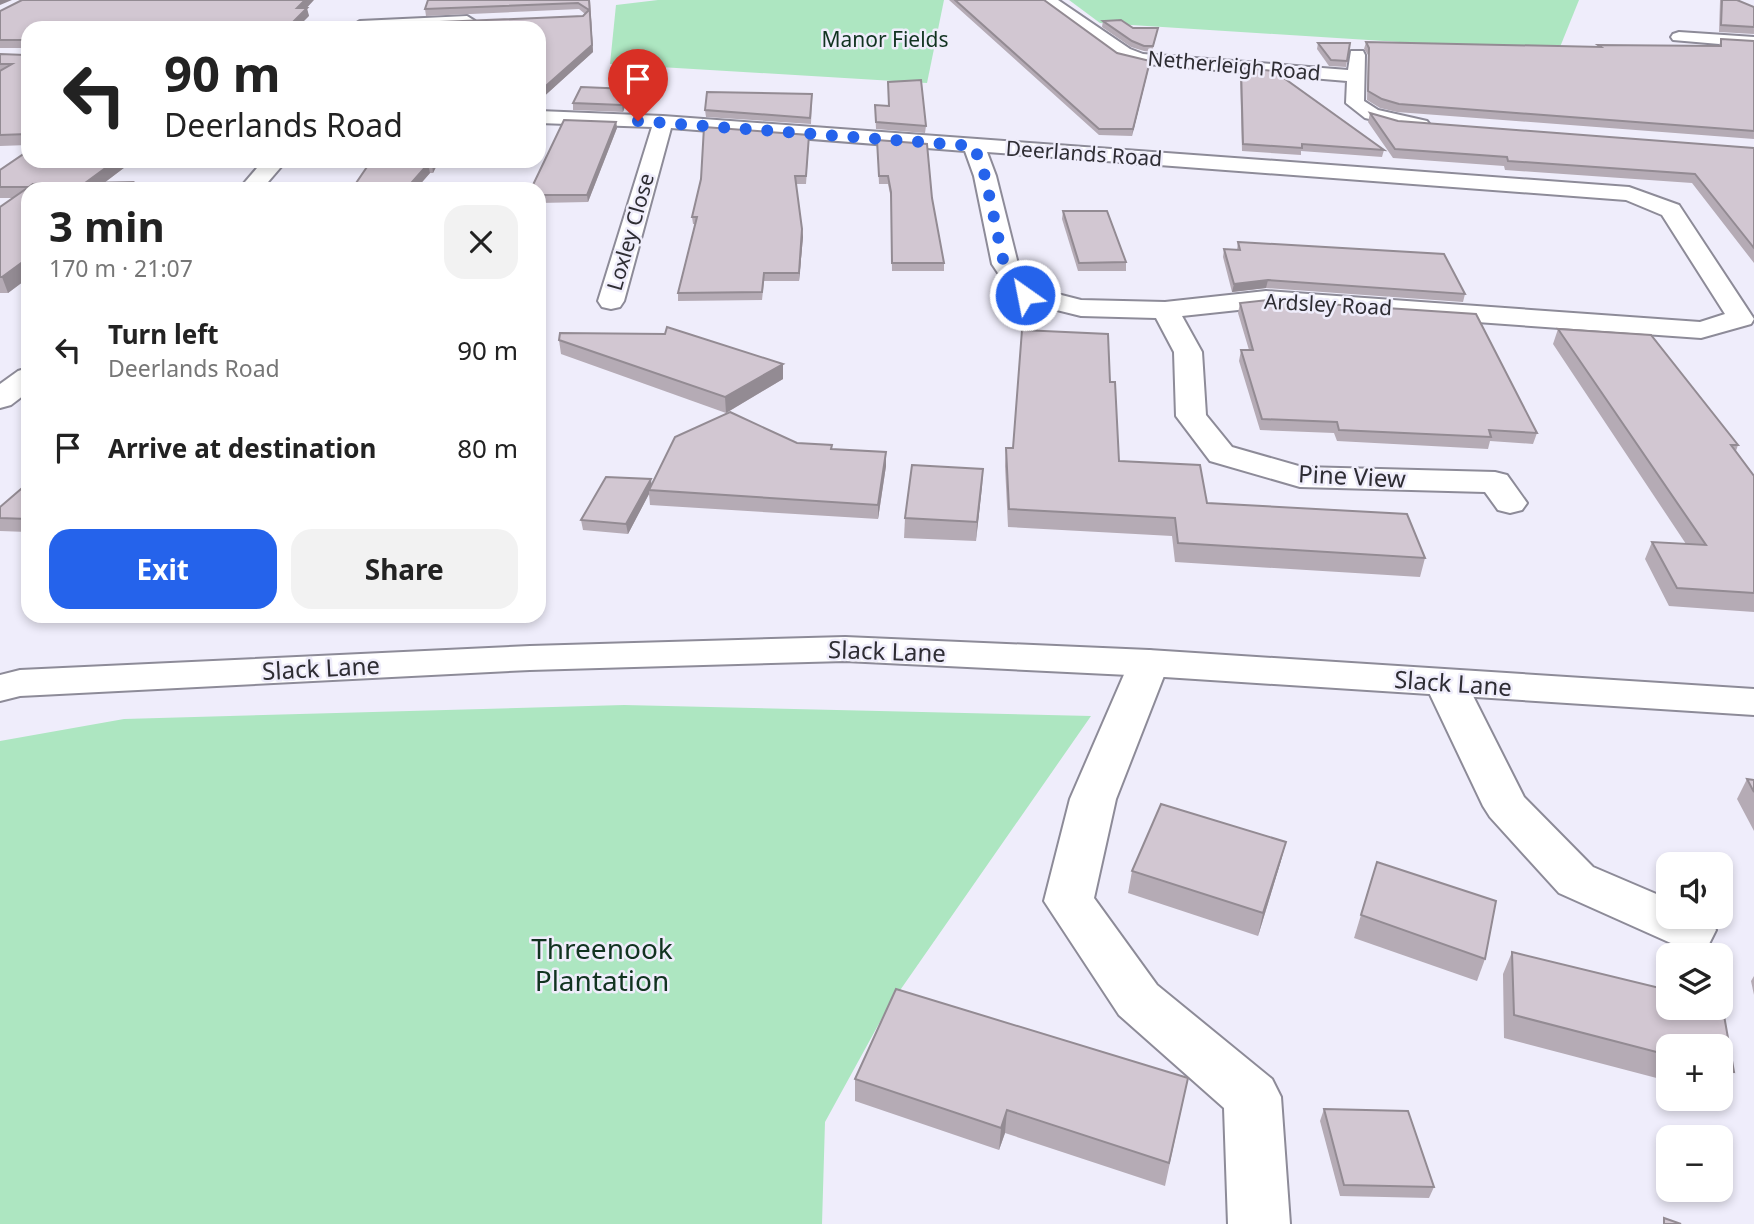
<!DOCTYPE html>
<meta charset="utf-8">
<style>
:root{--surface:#fff;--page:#f2f2f2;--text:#222;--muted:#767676;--accent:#2563eb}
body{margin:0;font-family:"Noto Sans",sans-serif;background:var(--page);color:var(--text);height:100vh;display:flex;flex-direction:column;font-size:26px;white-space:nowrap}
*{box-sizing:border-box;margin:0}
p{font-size:23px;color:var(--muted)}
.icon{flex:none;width:38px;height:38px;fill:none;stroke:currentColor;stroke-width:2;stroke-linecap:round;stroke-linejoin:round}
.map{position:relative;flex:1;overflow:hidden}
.sheet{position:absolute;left:21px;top:182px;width:525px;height:441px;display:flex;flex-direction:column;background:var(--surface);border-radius:21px;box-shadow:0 4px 10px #0003}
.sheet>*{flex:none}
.banner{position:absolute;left:21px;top:21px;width:525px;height:147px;border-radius:21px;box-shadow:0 4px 10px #0003;background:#fff;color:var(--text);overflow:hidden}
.buttons{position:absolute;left:1656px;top:852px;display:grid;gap:14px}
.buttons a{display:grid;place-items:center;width:77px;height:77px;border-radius:14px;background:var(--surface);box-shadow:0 4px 10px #0003;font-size:35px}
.pin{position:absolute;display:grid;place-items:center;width:60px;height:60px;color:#fff;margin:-72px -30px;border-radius:50% 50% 50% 0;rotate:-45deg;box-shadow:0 0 7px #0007}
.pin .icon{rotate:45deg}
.me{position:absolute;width:77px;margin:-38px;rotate:327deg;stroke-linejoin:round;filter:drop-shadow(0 0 5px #0008)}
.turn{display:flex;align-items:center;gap:24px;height:147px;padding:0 28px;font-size:32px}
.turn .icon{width:91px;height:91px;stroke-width:2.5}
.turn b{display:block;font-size:49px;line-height:60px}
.round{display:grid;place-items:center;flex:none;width:74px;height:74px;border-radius:21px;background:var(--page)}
.headline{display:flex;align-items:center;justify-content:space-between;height:119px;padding:0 28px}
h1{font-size:42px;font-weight:700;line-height:52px}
.button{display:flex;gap:14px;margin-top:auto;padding:14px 28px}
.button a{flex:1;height:80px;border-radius:21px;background:var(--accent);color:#fff;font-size:28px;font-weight:700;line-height:80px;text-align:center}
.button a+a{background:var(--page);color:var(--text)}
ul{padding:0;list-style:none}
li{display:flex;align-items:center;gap:21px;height:98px;padding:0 28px}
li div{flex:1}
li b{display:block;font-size:26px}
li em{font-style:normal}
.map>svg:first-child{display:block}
.green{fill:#ade6c1}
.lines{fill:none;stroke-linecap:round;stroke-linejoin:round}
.minor-casing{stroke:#8d8b98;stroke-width:4}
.major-casing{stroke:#8d8b98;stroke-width:4}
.minor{fill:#fff;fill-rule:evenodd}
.major{fill:#fff;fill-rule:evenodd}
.wall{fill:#b5abb5}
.shaded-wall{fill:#938b93}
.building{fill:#d2c7d2;stroke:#938b93;stroke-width:2}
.route{stroke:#2563eb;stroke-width:12;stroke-dasharray:0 21.6}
.labels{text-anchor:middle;stroke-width:5;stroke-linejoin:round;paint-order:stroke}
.far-park-label{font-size:21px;fill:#113320;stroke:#efedfb}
.far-street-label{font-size:21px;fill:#2e2d33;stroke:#efedfb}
.street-label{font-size:24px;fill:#2e2d33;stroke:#efedfb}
.near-park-label{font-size:28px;fill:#113320;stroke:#efedfb}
</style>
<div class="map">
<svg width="1754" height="1224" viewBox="0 0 1754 1224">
<rect width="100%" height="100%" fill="#efedfb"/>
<g class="green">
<polygon points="658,0 944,0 927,83 610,64 616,5"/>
<polygon points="1069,0 1579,0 1558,52 1100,23"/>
<polygon points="624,705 1091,716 887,1009 825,1122 822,1224 0,1224 0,741 124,719"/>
</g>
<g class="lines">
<g class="minor-casing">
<g id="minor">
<polygon points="1041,0 1058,0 1130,49 1143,54 1348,70 1351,51 1363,51 1365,55 1364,101 1378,110 1427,121 1430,125 1420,131 1365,118 1346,103 1347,81 1135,63 1118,57"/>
<polygon points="467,16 475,21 473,24 418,28 352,26 360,21"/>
<polygon points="1679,32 1754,37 1754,47 1673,40 1671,37 1673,34"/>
<path d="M539,111L663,116L1629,187L1679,205L1754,319L1751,324L1701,338L1266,307L1182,316L1202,352L1206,415L1232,447L1302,467L1495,472L1507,475L1527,503L1522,510L1510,513L1498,510L1485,492L1300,487L1210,461L1176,416L1174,352L1156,318L1081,316L1016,300L992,264L974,176L965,151L671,128L624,301L620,307L611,309L602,307L598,301L652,127L539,123ZM987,152L1626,200L1662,215L1725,314L1700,322L1266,291L1165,302L1081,300L1034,288L1018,264L996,176Z"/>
<polygon points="263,161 286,161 262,189 239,189"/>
<polygon points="28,368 28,392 11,405 0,408 0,384 18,371"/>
<polygon points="1149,650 1163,654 1169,663 1116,799 1094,898 1157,985 1272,1079 1281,1097 1290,1224 1228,1224 1224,1108 1119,1015 1044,901 1070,799 1129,663 1135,654"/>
<polygon points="1446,671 1461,675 1467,684 1524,797 1593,867 1668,899 1668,917 1709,917 1716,930 1709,944 1691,950 1673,944 1559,893 1490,817 1483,806 1425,684 1431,675"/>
</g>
</g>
<g class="major-casing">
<polygon id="major" points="845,637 1149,650 1754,689 1754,715 1149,676 845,661 530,670 20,696 0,701 0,675 20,670 530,646"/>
</g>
<use href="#minor" class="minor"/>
<use href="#major" class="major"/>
</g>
<g class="wall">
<polygon points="590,0 593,52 540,100 539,100 539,28 583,16 585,14 579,9 426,16 425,9"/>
<polygon points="949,0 1044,0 1117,53 1150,61 1132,136 1099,135"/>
<polygon points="1720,0 1737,0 1754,7 1754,34 1719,32"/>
<polygon points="306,8 309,16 28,28 28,145 0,146 0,54 25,55 26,48 0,48 0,11"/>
<polygon points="1103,21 1157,33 1152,52 1144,51 1131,47 1102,27"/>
<polygon points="1721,39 1754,41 1754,139 1397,112 1380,108 1367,100 1368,55 1364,49 1366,42 1598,47 1598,45 1719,46"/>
<polygon points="1318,43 1350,43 1346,67 1329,66 1317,49"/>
<polygon points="1241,68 1384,150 1382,157 1301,151 1301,155 1242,151 1240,75"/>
<polygon points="629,95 623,112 573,110 573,103"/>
<polygon points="812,101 811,124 706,117 705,110"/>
<polygon points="875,105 926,126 925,133 876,129"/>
<polygon points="1370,113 1398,121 1754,148 1754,263 1692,183 1505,170 1504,166 1393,158 1368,122"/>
<polygon points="616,122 617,128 588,202 539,203 539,189"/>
<polygon points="877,140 932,198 944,263 944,271 892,271 891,199 888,184 879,184"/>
<polygon points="809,141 806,184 796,184 803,237 799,281 764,281 762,300 678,301 678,293 695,224 693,224 692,217"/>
<polygon points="28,161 133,161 104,183 28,189 28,278 8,293 0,293 0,207 13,198 0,198 0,170"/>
<polygon points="439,161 433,173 430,173 416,189 352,189"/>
<polygon points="1063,211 1126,262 1126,271 1078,271 1062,219"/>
<polygon points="1238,242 1465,294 1463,302 1266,288 1232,292 1223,257 1224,249 1237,250"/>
<polygon points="1240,303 1537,433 1533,444 1490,441 1488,449 1337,441 1334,433 1260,430 1239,361 1241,350 1249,350 1238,313"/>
<polygon points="1558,329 1738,445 1736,451 1754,476 1754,612 1669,606 1645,559 1652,542 1686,544 1553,344"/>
<polygon points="559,340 783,379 726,413 561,354"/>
<polygon points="1110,382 1119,461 1207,503 1425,558 1420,577 1175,562 1172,536 1008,527 1005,466 1006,448 1013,448"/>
<polygon points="797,443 833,449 886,466 878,519 650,505 649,494 628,534 583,530 581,520 651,479 651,485"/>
<polygon points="983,469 976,541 904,538 905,518"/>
<polygon points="28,483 28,532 0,531 0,507"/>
<polygon points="1747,779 1754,780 1754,831 1737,799"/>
<polygon points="1286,842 1280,864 1258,936 1128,893 1132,871"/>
<polygon points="1377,862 1485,959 1477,981 1354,938"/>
<polygon points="1512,952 1668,990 1668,1008 1720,1008 1720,1004 1722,1004 1734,1072 1720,1094 1720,1046 1668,1046 1668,1081 1504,1038 1503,974"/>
<polygon points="1754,976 1754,995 1751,981"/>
<polygon points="1188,1078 1165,1186 1005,1133 999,1150 855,1101 855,1079"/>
<polygon points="1324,1109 1434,1187 1429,1198 1340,1196 1320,1121"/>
</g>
<g class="shaded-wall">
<polygon points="0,0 12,0 0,5"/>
<polygon points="305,0 314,0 303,12 307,8 309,16 297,28 287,28 297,8"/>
<polygon points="590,0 593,52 540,100 539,92 592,45"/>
<polygon points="1150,61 1149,67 1132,136 1133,129"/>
<polygon points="629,89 629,95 623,112 622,105"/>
<polygon points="616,122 617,128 588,202 587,195"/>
<polygon points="115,161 133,161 96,189 81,186"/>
<polygon points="433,161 439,161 433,173 432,164"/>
<polygon points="428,164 430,173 416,189 406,189"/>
<polygon points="132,182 134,189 122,189"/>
<polygon points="802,229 803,237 799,281 799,273"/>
<polygon points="28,258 28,278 8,293 2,277"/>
<polygon points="1268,280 1266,288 1232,292 1234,284"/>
<polygon points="540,291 542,300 539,306 539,294"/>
<polygon points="783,364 783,379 726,413 725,397"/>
<polygon points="886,452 886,466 878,519 878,505"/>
<polygon points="983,469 982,487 976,541 977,522"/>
<polygon points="651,479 652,489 649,490 649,494 628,534 626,524"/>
<polygon points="1286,842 1280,864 1258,936 1263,913"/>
<polygon points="1007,1110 1005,1133 999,1150 1001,1128"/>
</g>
<g class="building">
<polygon points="22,0 305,0 297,8 307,8 287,28 28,28 28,134 0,135 0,71 12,64 0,64 0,54 25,55 28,42 25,40 0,40 0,11"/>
<polygon points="428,0 589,0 592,45 539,92 539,28 412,28 416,23 583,16 589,10 578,3 425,9"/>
<polygon points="955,0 1044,0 1117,53 1150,61 1133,129 1099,129"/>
<polygon points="1722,0 1737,0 1754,7 1754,27 1721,25"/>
<polygon points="1121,20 1133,28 1158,28 1153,46 1144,46 1132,41 1103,21"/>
<polygon points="1721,39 1754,41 1754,131 1399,104 1382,99 1368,91 1369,48 1366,42 1601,47 1598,45 1721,46"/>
<polygon points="1318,43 1350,43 1347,61 1331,60"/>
<polygon points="1241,68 1274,71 1384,150 1302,144 1302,148 1243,144"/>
<polygon points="921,80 926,126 876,122 875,105 889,106 888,82"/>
<polygon points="581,87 629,89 622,105 573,103"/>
<polygon points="707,92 812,94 810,118 705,110"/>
<polygon points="1370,113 1398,121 1754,148 1754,248 1695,174 1508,161 1507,157 1395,149"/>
<polygon points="564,120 616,122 587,195 539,195 539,189 531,189"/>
<polygon points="704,127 809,135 806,176 795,176 802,229 799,273 764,273 762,292 678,293 697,217 692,217 701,179"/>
<polygon points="877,140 927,144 932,198 944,263 892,263 891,192 888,176 879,176"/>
<polygon points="28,151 28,161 115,161 85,183 33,184 30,187 0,187 0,170"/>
<polygon points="371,161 433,161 432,164 428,164 406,189 352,189"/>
<polygon points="132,182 122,189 28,189 28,258 2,277 0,277 0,207 33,184"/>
<polygon points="1063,211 1107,211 1126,262 1079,263"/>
<polygon points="1238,242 1444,254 1465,294 1268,280 1234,284 1224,249 1240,250"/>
<polygon points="1268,300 1476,314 1537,433 1489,430 1491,437 1339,430 1337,422 1262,419 1241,350 1253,350 1240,303"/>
<polygon points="667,327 783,364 725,397 559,340 560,333 665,334"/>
<polygon points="1558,329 1651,335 1738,445 1731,445 1754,476 1754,593 1677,588 1652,542 1706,545"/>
<polygon points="1022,330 1108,334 1110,382 1115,382 1119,461 1200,465 1207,503 1407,514 1425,558 1178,543 1175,518 1009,509 1006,448 1013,448"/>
<polygon points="730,412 797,443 832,445 831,449 886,452 878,505 649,490 675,437"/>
<polygon points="912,465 983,469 977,522 905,518"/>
<polygon points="606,477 651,479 626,524 581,520"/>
<polygon points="28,483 28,519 0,518 0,507"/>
<polygon points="1747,779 1754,780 1754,792"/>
<polygon points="1161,804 1286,842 1263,913 1132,871"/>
<polygon points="1377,862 1496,901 1485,959 1361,915"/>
<polygon points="1512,952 1668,990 1668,1008 1720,1008 1720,1004 1722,1004 1734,1072 1720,1069 1720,1046 1668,1046 1668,1055 1514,1015"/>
<polygon points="896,989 1188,1078 1169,1163 1007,1110 1001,1128 855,1079"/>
<polygon points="1324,1109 1408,1111 1434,1187 1344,1185"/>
<polygon points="1664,1218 1681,1224 1664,1224"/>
</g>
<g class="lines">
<polyline class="route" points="638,121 974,146 985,176 1004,264 1025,295"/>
</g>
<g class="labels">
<g class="far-park-label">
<text x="885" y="47">Manor Fields</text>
</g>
<g class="far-street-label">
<text transform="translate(1234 66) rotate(5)" y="7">Netherleigh Road</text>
<text transform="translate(1084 154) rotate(4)" y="7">Deerlands Road</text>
<text transform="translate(631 232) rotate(-74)" y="7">Loxley Close</text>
<text transform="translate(1328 305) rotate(3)" y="7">Ardsley Road</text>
</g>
<g class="street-label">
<text transform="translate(1352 477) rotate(3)" y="8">Pine View</text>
<text transform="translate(887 652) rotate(2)" y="8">Slack Lane</text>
<text transform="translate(321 669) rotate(-3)" y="8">Slack Lane</text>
<text transform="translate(1453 684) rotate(4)" y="8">Slack Lane</text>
</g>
<g class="near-park-label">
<text x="602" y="959">Threenook<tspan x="602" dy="32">Plantation</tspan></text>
</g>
</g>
</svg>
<div class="buttons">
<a><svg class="icon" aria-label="sound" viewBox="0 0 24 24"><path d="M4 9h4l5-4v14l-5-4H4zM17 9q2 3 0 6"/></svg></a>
<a><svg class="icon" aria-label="layers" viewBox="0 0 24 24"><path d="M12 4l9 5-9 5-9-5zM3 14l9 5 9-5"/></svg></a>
<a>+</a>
<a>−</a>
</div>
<div class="pin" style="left:638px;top:121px;background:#d93025"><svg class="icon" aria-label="arrive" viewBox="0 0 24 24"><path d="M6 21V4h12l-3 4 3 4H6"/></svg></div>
<svg class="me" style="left:1025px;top:295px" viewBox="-20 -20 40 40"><circle r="17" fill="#2563eb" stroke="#fff" stroke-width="3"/><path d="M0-11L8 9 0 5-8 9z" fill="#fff"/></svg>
<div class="banner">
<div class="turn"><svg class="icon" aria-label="left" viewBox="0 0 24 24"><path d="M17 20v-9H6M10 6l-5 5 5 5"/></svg><div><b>90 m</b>Deerlands Road</div></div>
</div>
<section class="sheet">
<div class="headline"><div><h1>3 min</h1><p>170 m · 21:07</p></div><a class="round"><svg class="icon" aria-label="close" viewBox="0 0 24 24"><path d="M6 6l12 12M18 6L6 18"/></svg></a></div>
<ul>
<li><svg class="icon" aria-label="left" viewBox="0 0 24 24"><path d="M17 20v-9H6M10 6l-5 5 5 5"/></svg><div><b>Turn left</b><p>Deerlands Road</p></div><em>90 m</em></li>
<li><svg class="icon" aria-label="arrive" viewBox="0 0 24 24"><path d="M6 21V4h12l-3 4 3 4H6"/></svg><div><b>Arrive at destination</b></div><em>80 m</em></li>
</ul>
<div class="button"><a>Exit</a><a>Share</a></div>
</section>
</div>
